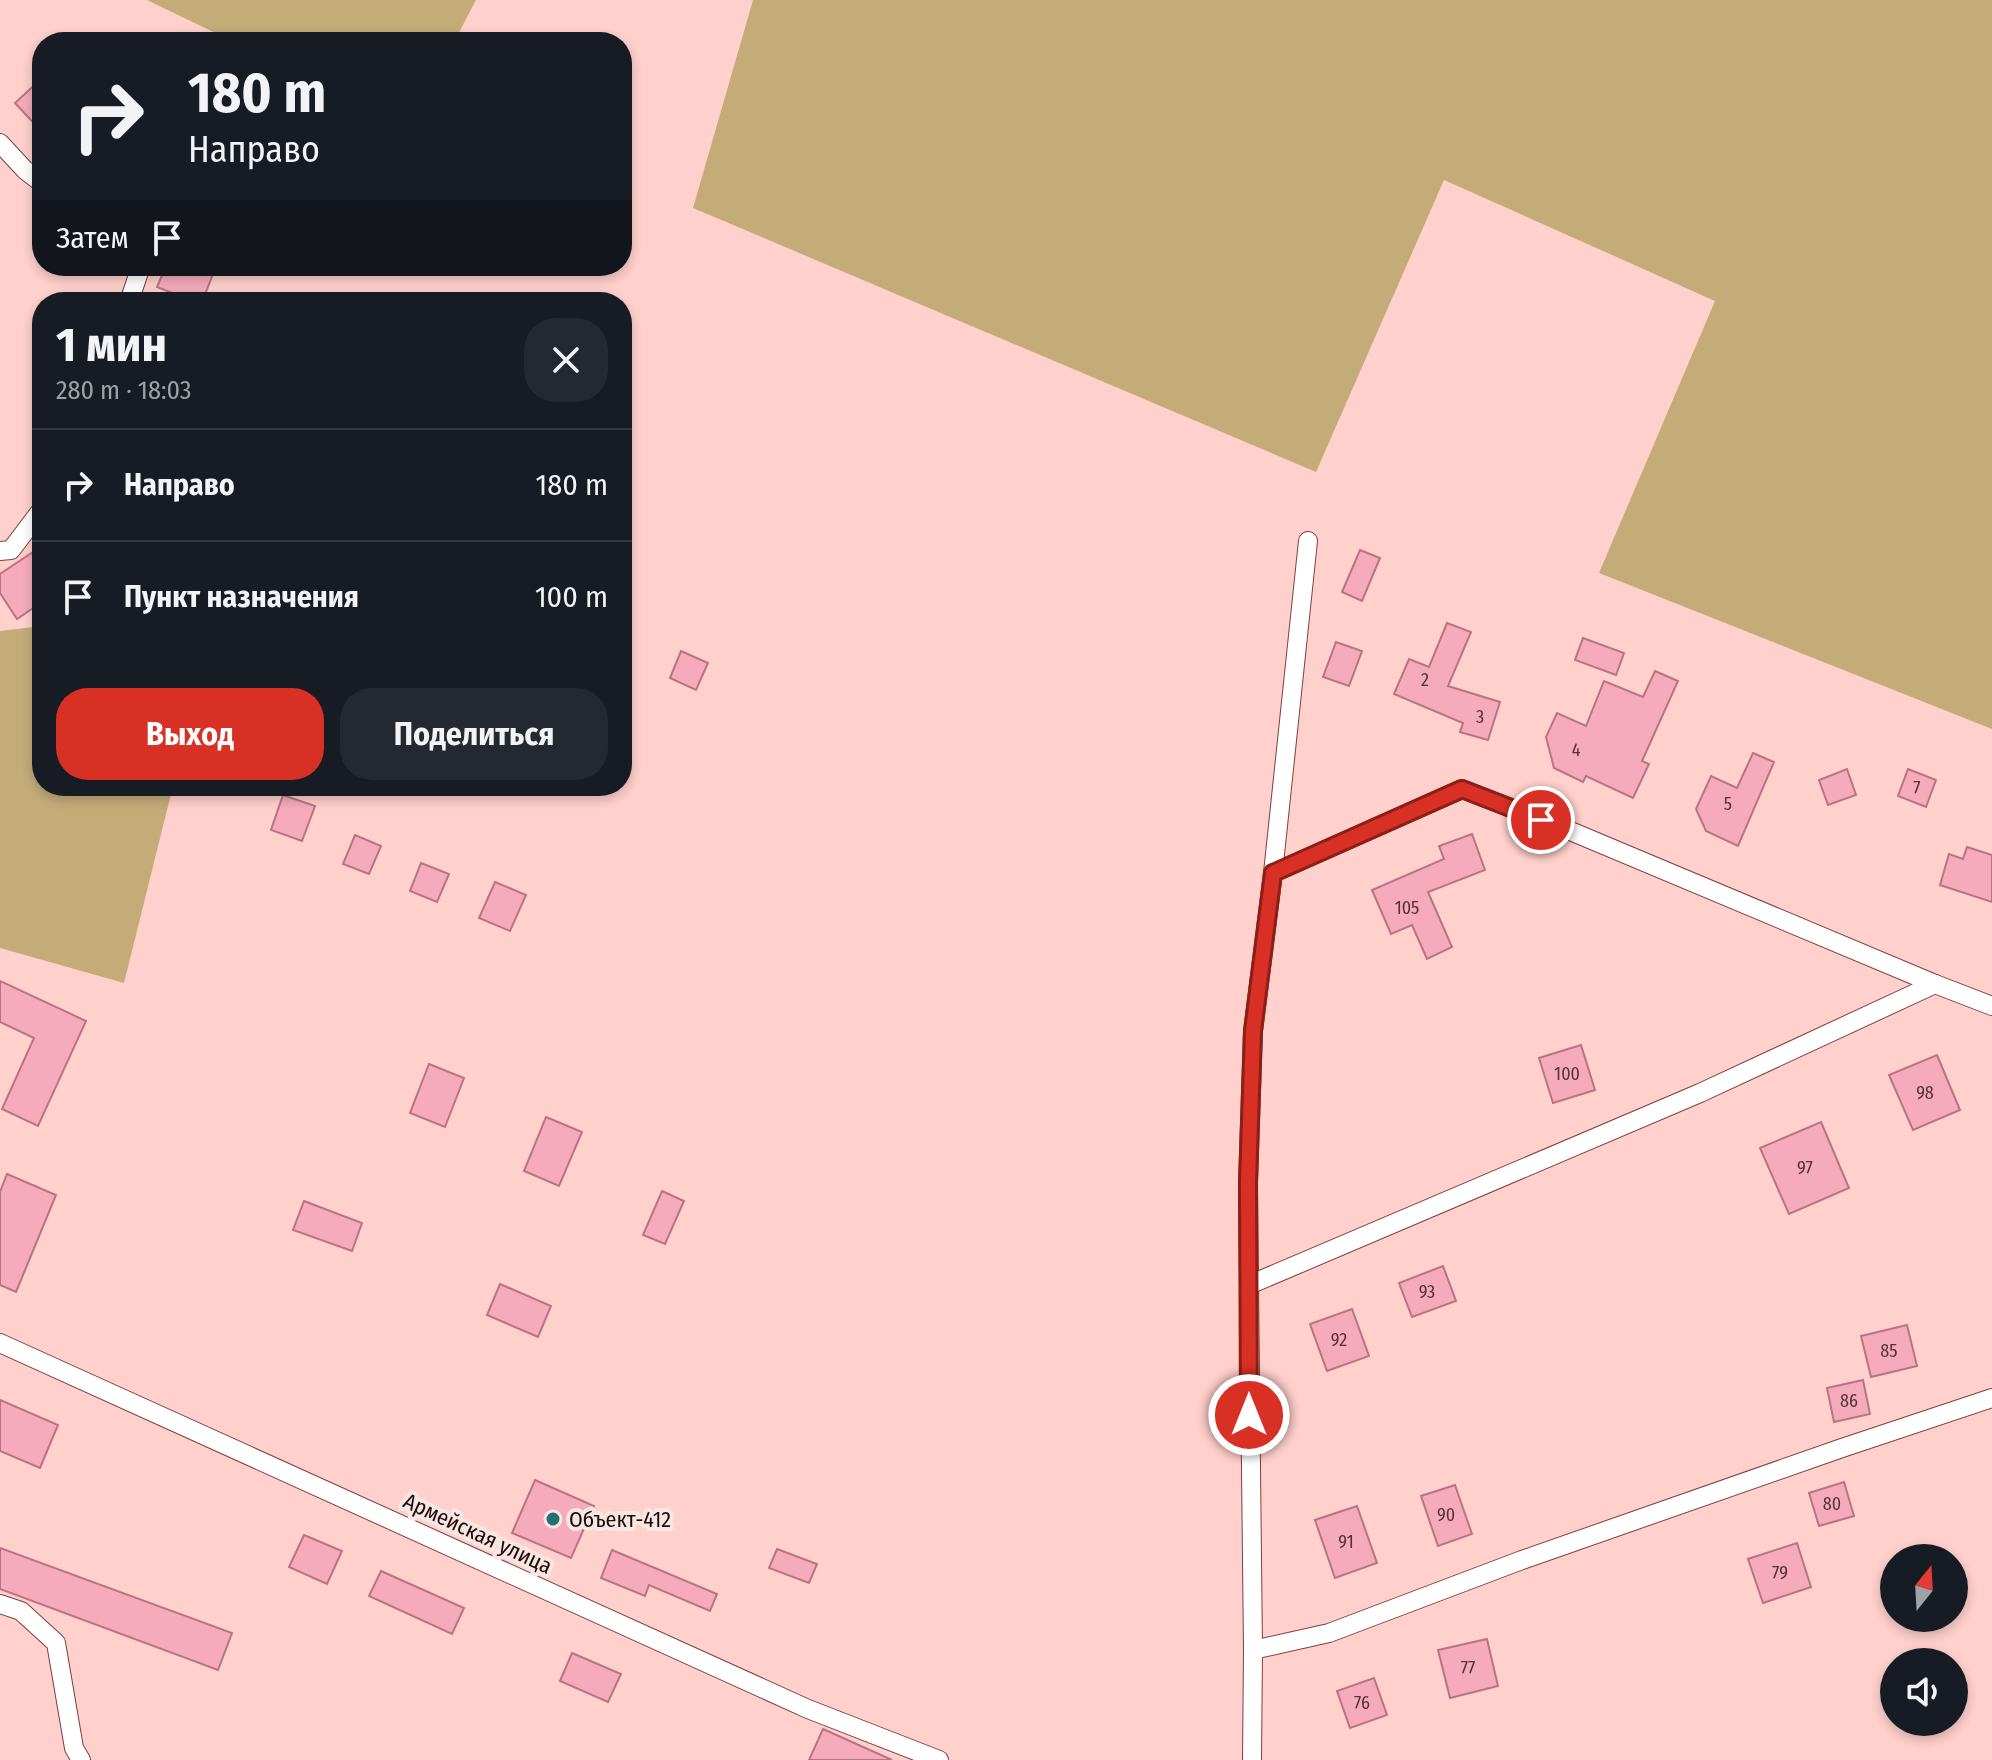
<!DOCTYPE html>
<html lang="ru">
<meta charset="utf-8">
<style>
:root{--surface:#171b24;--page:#242831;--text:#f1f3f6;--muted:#9ea1a6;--line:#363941;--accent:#d93025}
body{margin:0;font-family:"Fira Sans Condensed",sans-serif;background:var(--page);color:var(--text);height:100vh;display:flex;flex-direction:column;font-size:30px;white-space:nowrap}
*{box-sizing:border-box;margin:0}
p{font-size:26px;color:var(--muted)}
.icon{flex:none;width:44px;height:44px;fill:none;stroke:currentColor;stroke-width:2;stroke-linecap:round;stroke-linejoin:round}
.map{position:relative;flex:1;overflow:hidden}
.panel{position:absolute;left:32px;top:292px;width:600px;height:504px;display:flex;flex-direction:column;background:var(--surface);border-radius:32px;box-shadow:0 4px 12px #0003}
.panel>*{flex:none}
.banner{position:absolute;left:32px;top:32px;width:600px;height:244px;border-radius:32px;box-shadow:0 4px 12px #0003;background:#171b24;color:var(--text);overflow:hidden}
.needle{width:52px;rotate:18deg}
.controls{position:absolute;left:1880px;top:1544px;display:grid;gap:16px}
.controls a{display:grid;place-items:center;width:88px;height:88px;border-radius:50%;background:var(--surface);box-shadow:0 4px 12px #0003;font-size:40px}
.pin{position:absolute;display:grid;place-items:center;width:68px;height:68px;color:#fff;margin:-34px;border:4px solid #fff;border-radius:50%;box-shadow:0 2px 8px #0007}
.me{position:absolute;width:88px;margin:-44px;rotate:0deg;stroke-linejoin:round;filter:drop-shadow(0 0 6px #0008)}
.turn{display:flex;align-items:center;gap:28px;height:168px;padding:0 24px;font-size:36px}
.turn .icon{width:104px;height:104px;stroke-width:2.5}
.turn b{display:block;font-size:56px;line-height:68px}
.then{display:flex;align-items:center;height:76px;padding:0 24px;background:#0003;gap:16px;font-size:30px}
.round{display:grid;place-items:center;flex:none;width:84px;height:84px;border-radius:32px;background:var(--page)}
.summary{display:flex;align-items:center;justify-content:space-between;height:136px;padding:0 24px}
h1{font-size:48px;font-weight:700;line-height:60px}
.action{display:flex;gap:16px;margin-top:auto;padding:16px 24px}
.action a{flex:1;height:92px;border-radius:32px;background:var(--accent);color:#fff;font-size:32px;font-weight:700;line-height:92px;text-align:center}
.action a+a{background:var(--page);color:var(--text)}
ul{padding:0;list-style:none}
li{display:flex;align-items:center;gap:24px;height:112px;padding:0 24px;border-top:2px solid var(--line)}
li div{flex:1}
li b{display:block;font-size:30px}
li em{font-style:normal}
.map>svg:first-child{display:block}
.green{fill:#c4ac79}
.building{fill:#f5abbb;stroke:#b97484;stroke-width:2}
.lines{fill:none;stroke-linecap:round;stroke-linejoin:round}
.street-casing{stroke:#7f3f3b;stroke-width:20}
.street{stroke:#fff;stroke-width:18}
.route-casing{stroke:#8d1f18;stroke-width:20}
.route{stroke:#d93025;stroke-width:14}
.poi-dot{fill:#256f76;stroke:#f6e6e4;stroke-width:3}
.labels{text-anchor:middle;stroke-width:8;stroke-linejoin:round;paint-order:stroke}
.number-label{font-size:18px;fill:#573235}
.poi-label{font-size:22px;fill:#220908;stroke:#f6e6e4;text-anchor:start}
.street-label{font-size:22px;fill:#220908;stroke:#f6e6e4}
</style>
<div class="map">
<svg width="1992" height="1760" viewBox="0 0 1992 1760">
<rect width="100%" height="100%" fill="#ffd0cc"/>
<g class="green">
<polygon points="147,0 476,0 454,42 234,42"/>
<polygon points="753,0 1992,0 1992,729 1599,573 1715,301 1444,180 1316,472 693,208"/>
<polygon points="42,626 42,786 173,786 124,983 0,948 0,631"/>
</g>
<g class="building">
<polygon points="42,78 42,132 15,103"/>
<polygon points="166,266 192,266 213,274 202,302 195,302 157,287"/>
<polygon points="42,546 42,602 17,619 0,593 0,574"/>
<polygon points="1360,550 1380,558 1362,601 1342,592"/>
<polygon points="1447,623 1471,632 1448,686 1500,702 1488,740 1460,732 1463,723 1394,694 1409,659 1429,667"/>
<polygon points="1583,638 1624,653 1616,675 1575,660"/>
<polygon points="1336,642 1362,651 1349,686 1323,677"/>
<polygon points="681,651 708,663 696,690 670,678"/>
<polygon points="1655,671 1678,681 1642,761 1649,764 1633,798 1586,776 1583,782 1554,768 1546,737 1557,713 1586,726 1604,681 1643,697"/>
<polygon points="1753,753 1774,762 1738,846 1706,831 1696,809 1711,776 1737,788"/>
<polygon points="1847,769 1856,795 1828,805 1819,780"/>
<polygon points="1908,769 1936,780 1926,807 1898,796"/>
<polygon points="283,795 315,806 302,841 271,830"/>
<polygon points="1472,834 1485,870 1428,892 1452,947 1427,959 1412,925 1391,934 1372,890 1444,859 1439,846"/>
<polygon points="355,835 381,846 369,874 343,864"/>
<polygon points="1967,847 1992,855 1992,902 1940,885 1949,854 1963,859"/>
<polygon points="421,863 449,874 437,902 410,891"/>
<polygon points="495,882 526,895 510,931 479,918"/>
<polygon points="0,981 86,1021 38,1126 2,1109 34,1038 0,1022"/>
<polygon points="1581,1045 1595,1090 1553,1103 1539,1058"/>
<polygon points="1937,1055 1960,1110 1913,1130 1889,1075"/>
<polygon points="429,1064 464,1078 445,1127 410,1113"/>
<polygon points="546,1117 582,1132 559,1186 524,1171"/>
<polygon points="1821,1122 1849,1188 1789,1214 1760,1148"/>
<polygon points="7,1174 56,1195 16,1292 0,1285 0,1192"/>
<polygon points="662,1191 684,1201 665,1244 643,1235"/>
<polygon points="304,1201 362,1223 352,1251 293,1230"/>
<polygon points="1443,1266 1456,1301 1412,1317 1399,1283"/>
<polygon points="500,1284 551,1306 538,1337 487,1315"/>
<polygon points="1352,1309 1369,1356 1327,1371 1310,1324"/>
<polygon points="1907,1325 1917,1366 1871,1377 1861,1336"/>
<polygon points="1863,1380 1870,1414 1834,1422 1827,1388"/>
<polygon points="0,1400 58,1425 40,1468 0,1451"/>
<polygon points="535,1480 594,1506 571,1558 512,1533"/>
<polygon points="1844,1482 1854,1516 1819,1526 1809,1493"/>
<polygon points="1455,1485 1472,1534 1438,1546 1421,1496"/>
<polygon points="1357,1506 1377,1563 1335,1578 1315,1520"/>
<polygon points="304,1535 342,1551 327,1584 289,1567"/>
<polygon points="1797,1543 1811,1587 1763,1603 1748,1559"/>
<polygon points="0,1548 232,1633 218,1670 0,1589"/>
<polygon points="777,1549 817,1564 809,1583 769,1568"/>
<polygon points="612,1550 717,1594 710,1611 649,1585 645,1596 601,1578"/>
<polygon points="381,1571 464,1608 452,1634 369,1596"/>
<polygon points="1487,1639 1498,1686 1450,1698 1438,1650"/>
<polygon points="572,1653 621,1674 608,1702 560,1681"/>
<polygon points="1374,1678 1387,1715 1350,1728 1337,1691"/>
<polygon points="823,1729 892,1760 809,1760"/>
</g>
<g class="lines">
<g class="street-casing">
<g id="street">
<polyline points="0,143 25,170 42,183"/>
<polyline points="129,302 141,266"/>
<polyline points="0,551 11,550 42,509"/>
<polyline points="1273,873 1308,541"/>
<polyline points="1249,1285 1248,1183 1253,1031 1273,873 1462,789 1568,830 1935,984"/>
<polyline points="0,1343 808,1709 939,1760"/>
<polyline points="0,1604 21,1611 56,1643 74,1748 81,1760"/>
<polyline points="1253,1650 1249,1285 1700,1093 1935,984 1992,1006"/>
<polyline points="1252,1760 1253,1650 1329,1633 1522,1560 1842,1448 1992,1398"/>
</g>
</g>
<use href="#street" class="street"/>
</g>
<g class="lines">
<g class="route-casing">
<polyline id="route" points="1249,1415 1248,1183 1253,1031 1273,873 1462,789 1541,820"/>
</g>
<use href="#route" class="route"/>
</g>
<circle class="poi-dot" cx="553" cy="1519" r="8"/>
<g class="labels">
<g class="number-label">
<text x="1425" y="686">2</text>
<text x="1480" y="723">3</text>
<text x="1576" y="756">4</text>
<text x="1917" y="794">7</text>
<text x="1728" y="810">5</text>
<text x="1407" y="914">105</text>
<text x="1567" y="1080">100</text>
<text x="1925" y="1099">98</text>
<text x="1805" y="1174">97</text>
<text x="1427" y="1298">93</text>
<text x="1339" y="1346">92</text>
<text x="1889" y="1357">85</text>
<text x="1849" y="1407">86</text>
<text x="1832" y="1510">80</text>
<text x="1446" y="1521">90</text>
<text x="1346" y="1548">91</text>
<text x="1780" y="1579">79</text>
<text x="1468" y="1674">77</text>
<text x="1362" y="1709">76</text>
</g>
<g class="poi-label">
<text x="569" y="1527">Объект-412</text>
</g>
<g class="street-label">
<text transform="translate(478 1533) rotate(25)" y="8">Армейская улица</text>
</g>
</g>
</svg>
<div class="controls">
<a><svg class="needle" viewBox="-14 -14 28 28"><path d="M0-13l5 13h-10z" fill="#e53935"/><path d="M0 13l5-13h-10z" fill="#9ea1a6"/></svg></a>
<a><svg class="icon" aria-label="sound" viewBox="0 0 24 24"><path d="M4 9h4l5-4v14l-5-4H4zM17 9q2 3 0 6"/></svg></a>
</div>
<div class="pin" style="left:1541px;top:820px;background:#d93025"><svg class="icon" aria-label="arrive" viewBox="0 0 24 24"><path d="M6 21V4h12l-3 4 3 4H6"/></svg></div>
<svg class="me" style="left:1249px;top:1415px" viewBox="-20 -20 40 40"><circle r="17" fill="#d93025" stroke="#fff" stroke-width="3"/><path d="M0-11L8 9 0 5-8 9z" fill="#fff"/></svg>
<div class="banner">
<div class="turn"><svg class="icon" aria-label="right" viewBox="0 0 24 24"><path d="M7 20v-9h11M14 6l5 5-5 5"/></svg><div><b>180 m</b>Направо</div></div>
<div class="then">Затем<svg class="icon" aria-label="arrive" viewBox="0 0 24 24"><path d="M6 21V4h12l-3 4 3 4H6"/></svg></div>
</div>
<section class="panel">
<div class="summary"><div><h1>1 мин</h1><p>280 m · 18:03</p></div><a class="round"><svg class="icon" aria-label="close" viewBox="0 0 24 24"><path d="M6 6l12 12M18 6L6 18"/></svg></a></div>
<ul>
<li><svg class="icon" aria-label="right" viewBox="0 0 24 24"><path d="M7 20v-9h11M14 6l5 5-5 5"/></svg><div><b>Направо</b></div><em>180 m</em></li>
<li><svg class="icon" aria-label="arrive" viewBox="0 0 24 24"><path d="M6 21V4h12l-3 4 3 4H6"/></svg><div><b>Пункт назначения</b></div><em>100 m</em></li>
</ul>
<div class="action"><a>Выход</a><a>Поделиться</a></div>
</section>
</div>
